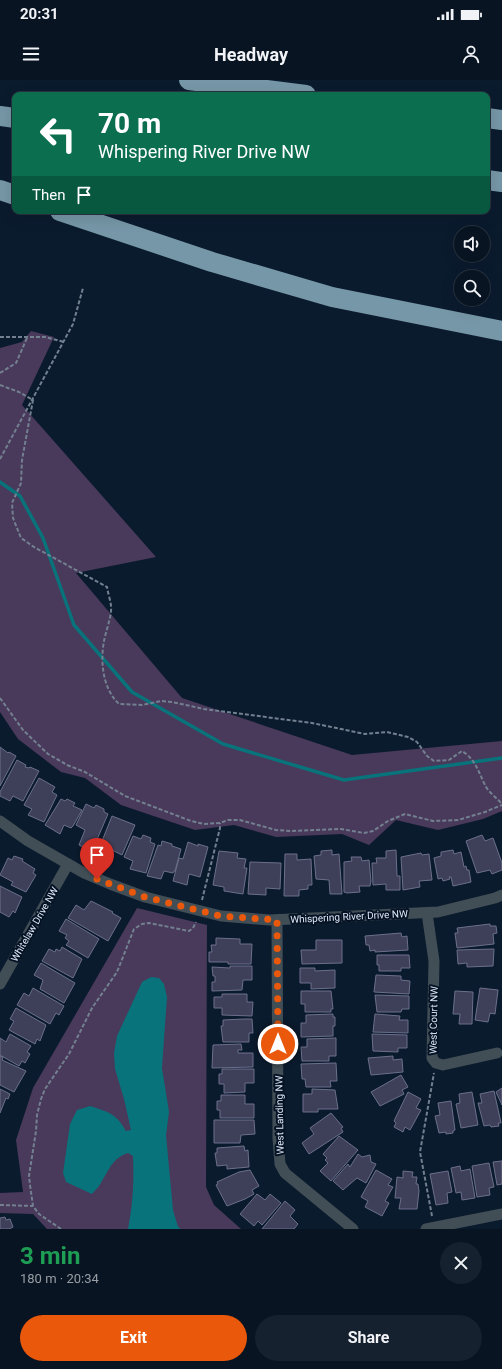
<!DOCTYPE html>
<meta charset="utf-8">
<style>
:root{--surface:#081422;--page:#16212f;--text:#f1f3f6;--muted:#989ea5;--line:#293340;--accent:#ea580c}
body{margin:0;font-family:Roboto,sans-serif;background:var(--page);color:var(--text);height:100vh;display:flex;flex-direction:column;font-size:15px;white-space:nowrap}
*{box-sizing:border-box;margin:0}
p{font-size:13px;color:var(--muted)}
.icon{flex:none;width:22px;height:22px;fill:none;stroke:currentColor;stroke-width:2;stroke-linecap:round;stroke-linejoin:round}
.map{position:relative;height:1149px;overflow:hidden}
.drawer{display:flex;flex-direction:column;background:var(--surface);flex:1}
.drawer>*{flex:none}
.banner{position:absolute;left:12px;top:12px;width:478px;height:122px;border-radius:8px;box-shadow:0 4px 16px #0002,0 0 0 1px var(--line);background:#0b6e4f;color:#fff;overflow:hidden}
.controls{position:absolute;left:454px;top:146px;display:grid;gap:8px}
.controls a{display:grid;place-items:center;width:36px;height:36px;border-radius:50%;background:var(--surface);box-shadow:0 4px 16px #0002,0 0 0 1px var(--line);font-size:20px}
.pin{position:absolute;display:grid;place-items:center;width:34px;height:34px;color:#fff;margin:-41px -17px;border-radius:50% 50% 50% 0;rotate:-45deg;box-shadow:0 0 4px #0007}
.pin .icon{rotate:45deg}
.me{position:absolute;width:44px;margin:-22px;rotate:0deg;stroke-linejoin:round;filter:drop-shadow(0 0 3px #0008)}
.turn{display:flex;align-items:center;gap:14px;height:84px;padding:0 20px;font-size:18px}
.turn .icon{width:52px;height:52px;stroke-width:2.5}
.turn b{display:block;font-size:28px;line-height:34px}
.then{display:flex;align-items:center;height:38px;padding:0 20px;background:#0003;gap:8px;font-size:15px}
.round{display:grid;place-items:center;flex:none;width:42px;height:42px;border-radius:21px;background:var(--page)}
.overview{display:flex;align-items:center;justify-content:space-between;height:68px;padding:0 20px}
h1{font-size:24px;font-weight:700;line-height:30px;color:#1e9e55}
.action{display:flex;gap:8px;margin-top:auto;padding:8px 20px}
.action a{flex:1;height:46px;border-radius:24px;background:var(--accent);color:#fff;font-size:16px;font-weight:700;line-height:46px;text-align:center}
.action a+a{background:var(--page);color:var(--text)}
.status{display:flex;justify-content:space-between;align-items:center;height:28px;padding:0 20px;background:var(--surface);direction:ltr}
.status svg{height:11px;fill:currentColor}
header{display:flex;justify-content:space-between;align-items:center;height:52px;padding:0 20px;background:var(--surface);font-size:18px;font-weight:700}
.map>svg:first-child{display:block}
.green{fill:#49395b}
.water{fill:#09737b}
.lines{fill:none;stroke-linecap:round;stroke-linejoin:round}
.stream{stroke:#09737b;stroke-width:3.5}
.building{fill:#3e405a;stroke:#6c6f8b}
.path{stroke:#728090;stroke-width:2;stroke-dasharray:4 2;stroke-linecap:butt}
.street{stroke:#414e55;stroke-width:11}
.highway{stroke:#7697a7;stroke-width:20}
.route{stroke:#ea580c;stroke-width:7;stroke-dasharray:0 12.6}
.labels{text-anchor:middle;stroke-width:4;stroke-linejoin:round;paint-order:stroke}
.street-label{font-size:10px;fill:#dde8f6;stroke:#041224}
</style>
<div class="status"><b>20:31</b><svg viewBox="0 0 49 12"><path d="M0 12V9h3v3zM5 12V6h3v6zM10 12V3h3v9zM15 12V0h3v12zM26 1h20v11H26zM47 4h2v5h-2z"/></svg></div>
<header><svg class="icon" aria-label="menu" viewBox="0 0 24 24"><path d="M4 6h16M4 12h16M4 18h16"/></svg>Headway<svg class="icon" aria-label="person" viewBox="0 0 24 24"><circle cx="12" cy="8" r="4"/><path d="M4 21q1-7 8-7t8 7"/></svg></header>
<div class="map">
<svg width="502" height="1149" viewBox="0 0 502 1149">
<rect width="100%" height="100%" fill="#0b1b2e"/>
<g class="green">
<polygon points="31,251 54,257 22,325 156,477 76,493 182,618 352,675 502,661 502,731 483,739 438,750 396,740 369,765 342,754 276,757 234,745 195,750 121,725 85,698 61,692 18,659 0,632 0,268 22,262"/>
<polygon points="137,828 207,845 206,1107 214,1125 241,1149 47,1149 33,1134 0,1133 0,1113 23,1112 16,1060 33,1008"/>
</g>
<path class="water" d="M151,897L159,898L164,904L167,917L162,988L169,1032L166,1055L173,1130L178,1147L181,1149H128C133,1124 134,1102 133,1076L128,1073C113,1078 110,1088 102,1101C100,1106 95,1110 92,1114L66,1102L63,1093L70,1044L77,1030L90,1026C108,1032 116,1033 126,1051L131,1050L124,1019L115,989L114,973L117,956L142,902Z"/>
<g class="lines">
<polyline class="stream" points="0,402 20,416 43,458 74,545 132,612 223,664 344,700 502,678"/>
</g>
<g class="building">
<polygon points="0,667 8,673 9,672 16,676 0,706"/>
<polygon points="17,680 26,685 25,687 29,688 30,687 39,691 23,721 13,716 10,721 0,716 0,712"/>
<polygon points="39,698 55,707 52,712 57,715 44,742 28,735 32,729 24,725"/>
<polygon points="61,719 65,721 67,719 75,723 73,726 82,730 73,746 71,748 64,745 60,754 45,745"/>
<polygon points="86,724 94,728 96,725 104,729 104,732 108,734 92,771 79,765 85,750 76,745"/>
<polygon points="112,736 135,745 122,775 112,770 108,779 95,773 100,760 102,761"/>
<polygon points="143,755 151,758 150,762 155,764 146,793 130,789 133,781 124,777 133,756 141,759"/>
<polygon points="482,755 485,761 493,758 502,783 502,790 492,794 490,790 477,793 466,761"/>
<polygon points="162,761 172,764 172,766 181,769 175,791 174,791 173,793 164,791 161,799 147,796 158,765 161,766"/>
<polygon points="188,762 198,766 198,764 208,767 200,797 189,794 187,805 173,801 179,778 183,779"/>
<polygon points="332,770 332,775 339,774 342,814 330,814 329,800 316,799 314,776 321,775 321,771"/>
<polygon points="396,770 397,796 400,796 400,810 386,810 386,804 373,805 372,783 377,783 376,778 386,778 386,771"/>
<polygon points="453,770 454,774 461,772 464,787 466,786 467,790 469,790 471,802 453,806 451,797 449,797 450,799 443,801 442,798 438,799 434,778 441,776 441,772"/>
<polygon points="219,771 238,773 237,778 246,779 244,788 247,788 243,814 224,811 224,807 213,805"/>
<polygon points="421,773 422,775 429,774 432,800 419,801 420,807 403,810 401,777"/>
<polygon points="285,774 297,774 297,780 311,779 312,805 308,805 308,809 299,810 299,816 284,816"/>
<polygon points="14,776 23,779 22,781 35,789 33,793 36,795 26,812 11,805 13,802 0,795 8,778 12,780"/>
<polygon points="351,777 361,777 362,781 369,780 371,801 370,806 359,806 360,812 347,813 344,812 344,782 352,781"/>
<polygon points="250,782 281,783 280,809 266,808 266,815 248,814"/>
<polygon points="0,806 22,817 15,833 13,831 9,837 0,832"/>
<polygon points="91,821 113,832 112,833 121,838 108,861 68,838 76,825 84,830"/>
<polygon points="66,839 99,859 88,878 66,865 69,861 65,858 67,855 59,851"/>
<polygon points="490,844 490,846 496,846 497,853 493,854 494,864 457,868 455,853 458,853 457,848"/>
<polygon points="401,853 402,857 407,856 408,870 375,872 375,870 370,871 369,865 366,865 365,856"/>
<polygon points="216,858 240,859 240,864 252,864 251,884 228,884 228,882 209,882 209,872 212,872 211,865 216,865"/>
<polygon points="316,860 342,860 342,883 302,884 301,870 316,870"/>
<polygon points="62,867 82,879 73,898 42,881 49,869 55,872 56,869 60,871"/>
<polygon points="494,869 493,886 467,887 467,883 458,884 457,870"/>
<polygon points="377,875 409,875 410,888 401,888 401,891 379,891 379,885 377,885"/>
<polygon points="41,883 75,903 64,923 40,909 43,900 34,895"/>
<polygon points="230,886 252,886 252,900 243,900 242,910 212,911 212,902 215,902 215,896 213,896 212,887 230,888"/>
<polygon points="300,888 315,888 315,891 335,890 335,908 311,909 311,903 300,903"/>
<polygon points="376,895 401,896 401,900 410,901 409,914 374,912"/>
<polygon points="33,908 64,926 59,935 56,933 50,944 17,925 24,913 29,916"/>
<polygon points="480,908 498,910 495,934 490,933 488,942 475,940"/>
<polygon points="301,911 331,911 333,929 331,929 331,932 305,932 305,924 301,924"/>
<polygon points="455,911 473,912 472,944 459,944 460,934 453,934"/>
<polygon points="222,914 247,914 247,922 253,922 252,936 222,935 222,928 214,928 214,917 222,917"/>
<polygon points="375,915 409,916 409,929 402,929 401,932 377,932"/>
<polygon points="16,928 46,945 40,961 37,959 35,964 9,950 14,941 10,939"/>
<polygon points="333,934 333,937 335,937 335,946 333,946 333,956 301,957 301,943 306,943 306,935"/>
<polygon points="375,934 400,936 399,940 408,940 408,953 373,952"/>
<polygon points="244,939 252,939 253,953 249,953 249,962 223,962 221,946 223,946 223,940"/>
<polygon points="10,954 31,966 27,972 30,974 25,983 22,981 19,986 0,975 0,958 6,962"/>
<polygon points="372,954 407,955 407,968 398,968 398,972 373,971"/>
<polygon points="336,958 336,976 329,976 329,981 302,981 301,967 307,967 307,959"/>
<polygon points="241,964 242,970 238,970 238,973 253,973 253,987 212,988 213,965"/>
<polygon points="0,976 3,977 2,980 26,991 14,1012 0,1005"/>
<polygon points="393,976 393,980 402,979 403,992 371,995 368,978"/>
<polygon points="336,983 337,1001 330,1001 331,1007 306,1007 305,999 302,999 301,984"/>
<polygon points="222,989 254,989 254,1003 245,1003 245,1012 224,1013 224,1004 219,1004 219,994 222,994"/>
<polygon points="401,995 408,1007 402,1010 404,1014 380,1026 371,1012"/>
<polygon points="502,1008 502,1025 496,1012"/>
<polygon points="0,1009 10,1014 8,1019 6,1018 0,1033"/>
<polygon points="312,1009 335,1010 338,1029 318,1029 318,1032 303,1032 303,1014 312,1014"/>
<polygon points="494,1011 501,1043 498,1043 499,1046 491,1047 490,1045 484,1046 478,1023 482,1023 480,1014"/>
<polygon points="408,1012 421,1019 416,1028 421,1030 410,1050 405,1047 403,1052 394,1047 396,1043 394,1041"/>
<polygon points="472,1012 478,1045 461,1048 456,1024 460,1023 459,1014"/>
<polygon points="221,1015 245,1015 245,1024 254,1024 254,1038 220,1038 220,1030 217,1030 217,1021 221,1021"/>
<polygon points="451,1021 455,1050 453,1051 453,1053 446,1054 446,1052 439,1053 435,1036 440,1035 438,1023"/>
<polygon points="331,1033 343,1047 341,1048 343,1052 309,1074 302,1063 314,1054 310,1048"/>
<polygon points="214,1040 254,1040 255,1054 241,1055 240,1063 214,1063"/>
<polygon points="339,1056 358,1070 331,1101 320,1091 328,1083 325,1080 327,1078 323,1074"/>
<polygon points="244,1066 245,1071 248,1070 249,1087 227,1089 227,1085 217,1086 215,1073 217,1073 217,1068"/>
<polygon points="358,1074 362,1077 370,1075 371,1082 376,1084 366,1103 357,1098 343,1110 333,1101 348,1084 350,1087"/>
<polygon points="502,1081 502,1104 497,1105 493,1082"/>
<polygon points="489,1083 494,1107 489,1108 490,1115 477,1117 472,1086"/>
<polygon points="460,1086 461,1091 470,1089 475,1118 462,1120 461,1112 456,1113 451,1088"/>
<polygon points="250,1090 259,1106 252,1110 254,1114 245,1119 227,1126 216,1105 218,1104 217,1102 239,1092"/>
<polygon points="376,1090 392,1099 388,1105 393,1107 385,1121 389,1123 382,1136 365,1127 368,1121 361,1117"/>
<polygon points="403,1091 413,1092 412,1097 417,1097 416,1104 418,1104 419,1111 417,1129 399,1129 401,1118 395,1118 397,1097 403,1098"/>
<polygon points="448,1091 452,1112 447,1113 448,1123 436,1125 430,1094"/>
<polygon points="257,1114 265,1120 270,1114 281,1123 262,1145 258,1141 254,1146 240,1134"/>
<polygon points="285,1121 295,1130 290,1136 298,1144 294,1149 262,1149"/>
<polygon points="5,1137 6,1140 10,1139 13,1147 9,1149 0,1149 0,1138"/>
</g>
<g class="lines">
<g class="path">
<polyline points="0,257 45,257 64,262"/>
<polyline points="0,293 16,283 27,258"/>
<path d="M0,305L19,312L33,320L22,380L21,403L12,423L13,438L21,458L34,467L107,507C108,514 112,524 111,531C110,541 106,551 104,561C100,583 103,609 119,624L142,625L161,621L172,622L204,629L312,643L365,654L387,652L408,657L417,662L427,676L434,681L449,680L462,671C476,680 478,691 485,705C488,712 497,718 502,724"/>
<polyline points="0,379 73,244 83,208"/>
<polyline points="0,618 23,650 48,674 67,685 85,692 125,716 191,741 204,744 220,743 228,740 240,740 276,750 292,751 341,749 364,753 373,751 388,741 405,734 433,741 458,740 485,732 502,725"/>
<polyline points="202,820 220,748 220,743"/>
<polyline points="0,1125 33,1126"/>
<polyline points="432,1136 420,1072 434,993"/>
<polyline points="61,1149 39,1134 33,1126 30,1105 29,1096 36,1051 37,1035 41,1019 45,1009 69,974 92,928 117,892 134,849 142,844 149,843 189,851 193,848 196,842"/>
</g>
<g class="street">
<polyline points="0,741 28,761 84,793 110,804 145,817 221,836 270,840 438,832 495,818 502,815"/>
<polyline points="427,833 434,881 432,978 436,983 443,985 497,973"/>
<polyline points="277,840 278,1058 280,1084 285,1093 353,1149"/>
<polyline points="0,904 68,784"/>
<polyline points="426,1149 502,1134"/>
</g>
<g class="highway">
<polyline points="189,0 306,15"/>
<polyline points="0,36 15,38"/>
<polyline points="487,38 502,40"/>
<polyline points="487,100 502,102"/>
<polyline points="0,110 15,115"/>
<polyline points="60,131 212,182 332,217 502,251"/>
</g>
</g>
<g class="lines">
<polyline class="route" points="97,799 145,817 221,836 277,840 278,964"/>
</g>
<g class="labels">
<g class="street-label">
<text transform="translate(349 836) rotate(-3)" y="4">Whispering River Drive NW</text>
<text transform="translate(34 844) rotate(-60)" y="4">Whitelaw Drive NW</text>
<text transform="translate(433 940) rotate(-89)" y="4">West Court NW</text>
<text transform="translate(279 1035) rotate(-91)" y="4">West Landing NW</text>
</g>
</g>
</svg>
<div class="controls">
<a><svg class="icon" aria-label="sound" viewBox="0 0 24 24"><path d="M4 9h4l5-4v14l-5-4H4zM17 9q2 3 0 6"/></svg></a>
<a><svg class="icon" aria-label="search" viewBox="0 0 24 24"><circle cx="10" cy="10" r="6"/><path d="M15 15l6 6"/></svg></a>
</div>
<div class="pin" style="left:97px;top:799px;background:#d93025"><svg class="icon" aria-label="arrive" viewBox="0 0 24 24"><path d="M6 21V4h12l-3 4 3 4H6"/></svg></div>
<svg class="me" style="left:278px;top:964px" viewBox="-20 -20 40 40"><circle r="17" fill="#ea580c" stroke="#fff" stroke-width="3"/><path d="M0-11L8 9 0 5-8 9z" fill="#fff"/></svg>
<div class="banner">
<div class="turn"><svg class="icon" aria-label="left" viewBox="0 0 24 24"><path d="M17 20v-9H6M10 6l-5 5 5 5"/></svg><div><b>70 m</b>Whispering River Drive NW</div></div>
<div class="then">Then<svg class="icon" aria-label="arrive" viewBox="0 0 24 24"><path d="M6 21V4h12l-3 4 3 4H6"/></svg></div>
</div>
</div>
<section class="drawer">
<div class="overview"><div><h1>3 min</h1><p>180 m · 20:34</p></div><a class="round"><svg class="icon" aria-label="close" viewBox="0 0 24 24"><path d="M6 6l12 12M18 6L6 18"/></svg></a></div>
<div class="action"><a>Exit</a><a>Share</a></div>
</section>
